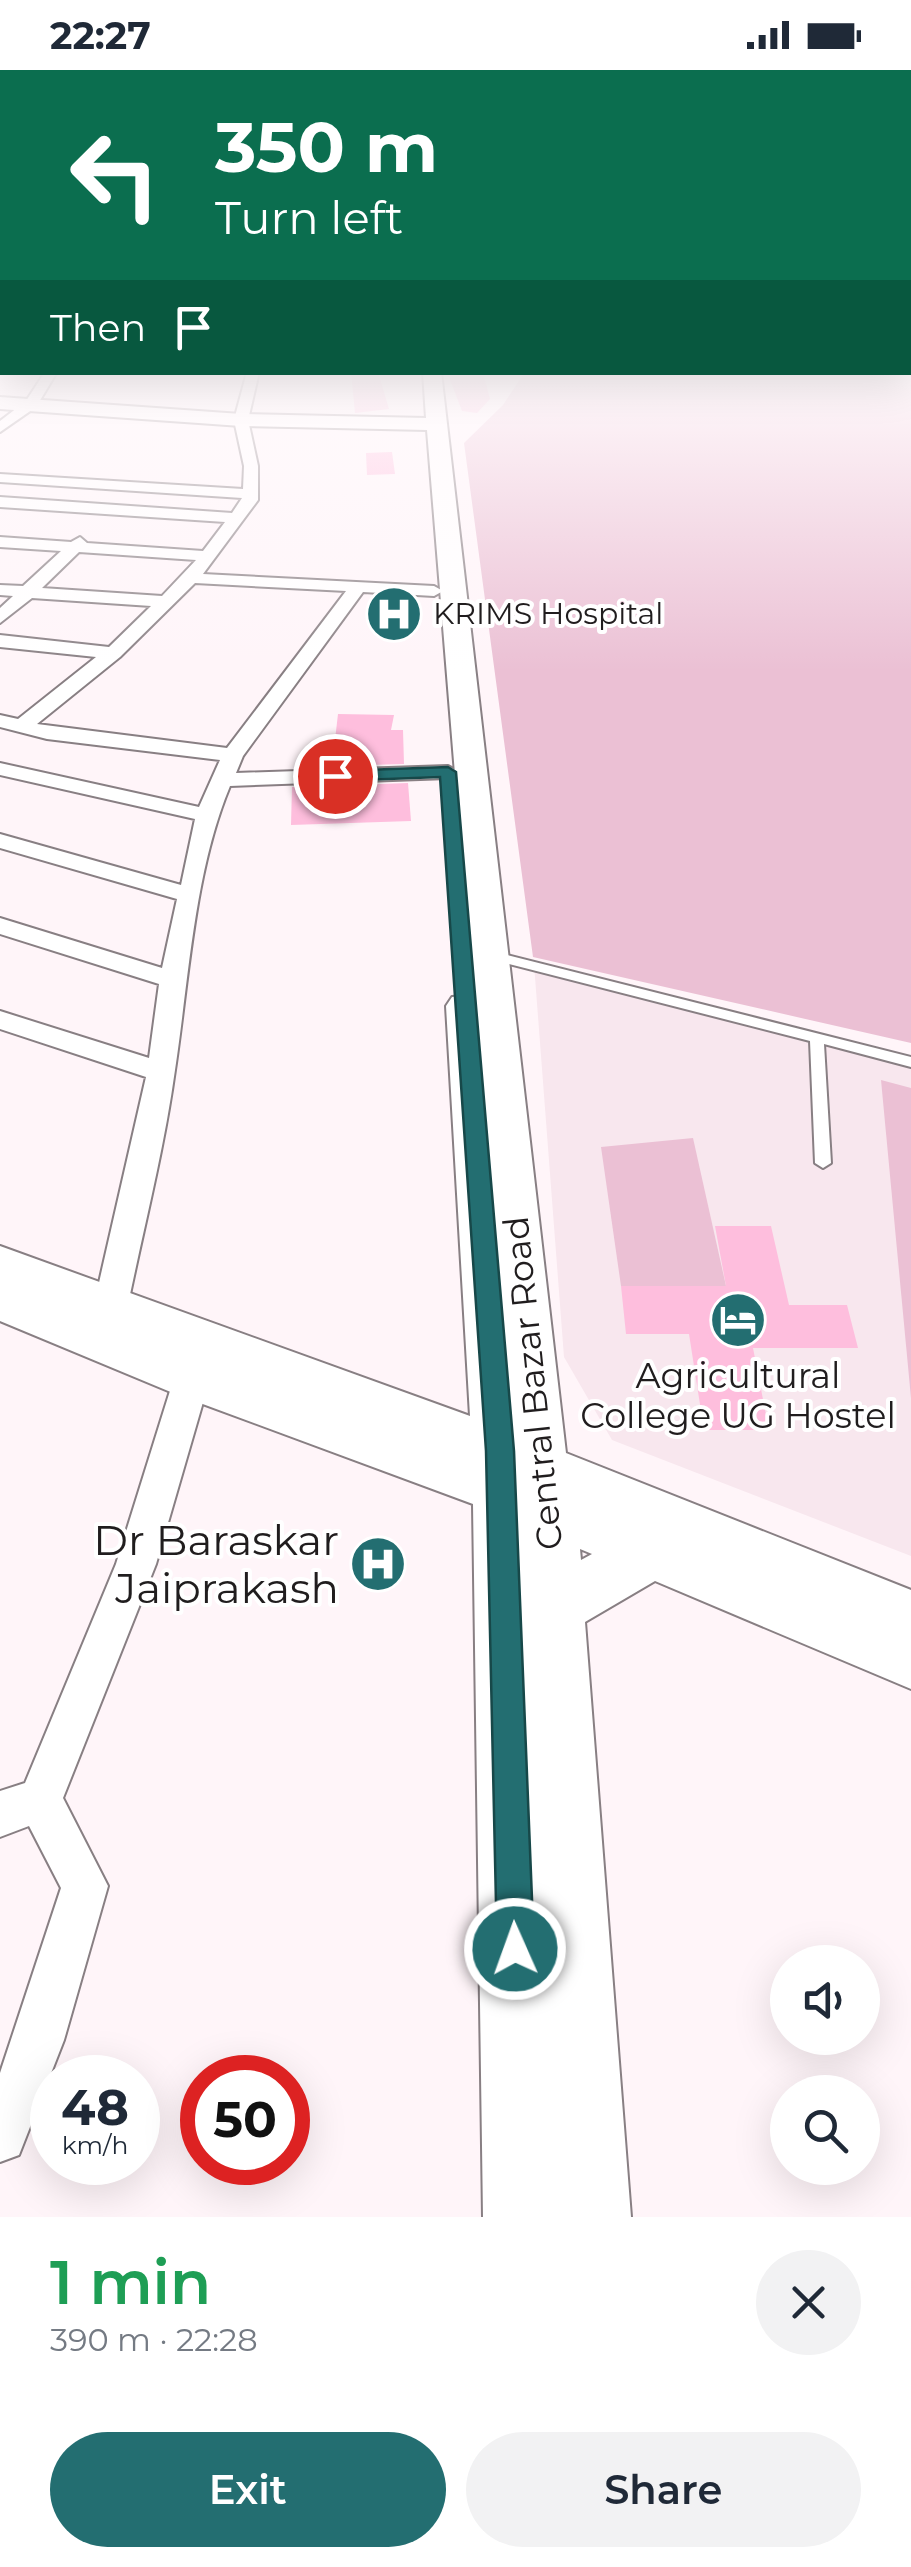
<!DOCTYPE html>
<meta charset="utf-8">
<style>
:root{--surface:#fff;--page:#f2f2f3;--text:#1f2937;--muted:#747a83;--accent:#236e71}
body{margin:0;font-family:Montserrat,sans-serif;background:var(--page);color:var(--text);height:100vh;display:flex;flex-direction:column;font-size:38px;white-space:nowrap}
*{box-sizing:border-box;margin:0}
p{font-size:32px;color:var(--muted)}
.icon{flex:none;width:55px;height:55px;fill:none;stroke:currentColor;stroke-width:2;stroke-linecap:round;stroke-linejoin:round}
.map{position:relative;height:2147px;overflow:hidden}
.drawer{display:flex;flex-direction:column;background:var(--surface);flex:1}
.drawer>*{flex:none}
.guide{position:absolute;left:0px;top:0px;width:912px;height:305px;box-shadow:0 10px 40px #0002;background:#0b6e4f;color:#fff;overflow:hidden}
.fabs{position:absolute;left:770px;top:1875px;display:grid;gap:20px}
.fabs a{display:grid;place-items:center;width:110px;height:110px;border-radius:50%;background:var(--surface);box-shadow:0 10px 40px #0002;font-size:50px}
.speed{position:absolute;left:30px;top:1985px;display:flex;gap:20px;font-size:50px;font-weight:700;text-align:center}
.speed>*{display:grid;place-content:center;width:130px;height:130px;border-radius:50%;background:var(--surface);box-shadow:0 10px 40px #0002;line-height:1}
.speed small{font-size:25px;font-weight:400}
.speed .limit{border:15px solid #d22;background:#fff;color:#111}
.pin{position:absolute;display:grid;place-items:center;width:85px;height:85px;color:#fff;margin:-42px;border:5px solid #fff;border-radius:50%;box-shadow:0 2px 10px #0007}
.me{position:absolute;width:110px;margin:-55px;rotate:358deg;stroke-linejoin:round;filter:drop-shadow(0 0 8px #0008)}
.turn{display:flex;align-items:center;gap:35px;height:210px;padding:0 50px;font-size:45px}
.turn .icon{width:130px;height:130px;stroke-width:2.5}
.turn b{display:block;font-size:70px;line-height:85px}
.then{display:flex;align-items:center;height:95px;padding:0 50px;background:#0003;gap:20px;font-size:38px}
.round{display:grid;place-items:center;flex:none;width:105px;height:105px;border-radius:52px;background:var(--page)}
.summary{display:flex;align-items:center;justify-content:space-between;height:170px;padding:0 50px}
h1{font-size:60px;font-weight:600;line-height:75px;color:#1e9e55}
.cta{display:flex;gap:20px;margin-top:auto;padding:20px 50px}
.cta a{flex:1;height:115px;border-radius:60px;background:var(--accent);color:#fff;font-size:40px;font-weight:600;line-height:115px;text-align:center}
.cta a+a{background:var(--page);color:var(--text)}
.status{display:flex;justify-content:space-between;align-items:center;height:70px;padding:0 50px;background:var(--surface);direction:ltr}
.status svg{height:28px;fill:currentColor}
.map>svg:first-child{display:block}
.built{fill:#f8e7ee}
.green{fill:#ebc0d4}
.building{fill:#febedd}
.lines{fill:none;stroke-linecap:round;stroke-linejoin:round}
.lane-casing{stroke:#887f83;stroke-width:4}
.street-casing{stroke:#887f83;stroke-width:4}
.secondary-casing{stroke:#887f83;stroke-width:4}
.lane{fill:#fff;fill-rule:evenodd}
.street{fill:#fff;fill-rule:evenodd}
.secondary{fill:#fff;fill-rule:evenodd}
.route{fill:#236e71;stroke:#174849;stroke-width:2.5}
.labels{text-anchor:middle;stroke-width:8;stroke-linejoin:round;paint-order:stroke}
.far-poi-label{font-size:30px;fill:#201d1e;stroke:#fff;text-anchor:start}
.poi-label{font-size:35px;fill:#201d1e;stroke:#fff}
.street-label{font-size:35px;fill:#201d1e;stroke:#fff}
.near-poi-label{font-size:42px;fill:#201d1e;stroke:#fff;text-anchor:end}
</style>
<div class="status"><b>22:27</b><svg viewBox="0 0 49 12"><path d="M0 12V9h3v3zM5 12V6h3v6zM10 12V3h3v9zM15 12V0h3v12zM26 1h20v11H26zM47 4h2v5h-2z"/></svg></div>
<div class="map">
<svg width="911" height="2147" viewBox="0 0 911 2147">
<rect width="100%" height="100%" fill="#fff5f9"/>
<polygon class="built" points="534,894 911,990 911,1486 612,1370 564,1287"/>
<g class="green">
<polygon points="911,301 911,973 533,887 464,373 503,335 524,303"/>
<polygon points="881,1010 911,1018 911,1328"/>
<polygon points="693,1068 726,1216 621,1216 601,1077"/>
</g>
<g class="building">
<polygon points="351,302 378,302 389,339 355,343"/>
<polygon points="484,306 490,329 477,343 462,341 449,307"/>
<polygon points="392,382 395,404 367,405 366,383"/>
<polygon points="338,644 394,645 391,660 403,660 404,694 332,696"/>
<polygon points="408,713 411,751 291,755 292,717"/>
<polygon points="715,1156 771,1156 789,1235 847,1235 858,1278 753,1278 769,1360 704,1360 689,1264 626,1264 621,1216 726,1216"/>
</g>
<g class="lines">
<g class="lane-casing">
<polygon id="lane" points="491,881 911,987 911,997 824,974 831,1093 823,1098 815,1093 810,971 486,888 485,885 486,882"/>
</g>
<g class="street-casing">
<g id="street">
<polygon points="45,302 57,302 36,337 0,362 0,351 26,331"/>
<path d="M247,302H259L248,350L258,396V430L203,504L434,516L443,521L434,526L363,522L243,686L236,703L448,696L459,702L448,708L230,716C194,802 189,908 175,1000C164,1080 143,1160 127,1239L122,1248L110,1252L98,1248L93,1239L146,1007L0,959V941L149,988L159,914L0,864V848L162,898L177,829L0,778V764L181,815L195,749L0,705V693L199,737L220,690L47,669L0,657V645L18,649L96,587L0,577V565L109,577L151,536L32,528L0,553V538L13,526L0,525V515L23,516L61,481L0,477V467L71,472L80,467L87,473L203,481L225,452L0,437V427L232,443L242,428L0,412V404L243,419L244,396L234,350ZM79,482L196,490L162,526L42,518ZM195,513L346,521L227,678L37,654L120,587Z"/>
<polygon points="192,1294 205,1298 210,1308 156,1494 63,1728 108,1816 64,1970 19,2085 0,2092 0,2003 61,1818 29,1756 0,1767 0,1721 25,1713 116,1494 174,1308 179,1298"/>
</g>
</g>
<g class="secondary-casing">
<path id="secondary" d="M423,302H441L566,1383L911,1520V1619L655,1511L585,1552L631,2147H483L473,1434L173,1323L0,1251V1176L470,1346L446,936L452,927L473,925L427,360L241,356L0,339V327L241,344L426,348ZM580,1479L592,1484L581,1490Z"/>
</g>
<use href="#lane" class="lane"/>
<use href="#street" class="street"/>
<use href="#secondary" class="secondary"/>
</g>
<linearGradient id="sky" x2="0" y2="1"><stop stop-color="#9da6d1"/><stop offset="0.5" stop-color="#fffafc"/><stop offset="1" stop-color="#fffafc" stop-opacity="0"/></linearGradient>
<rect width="911" height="601" fill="url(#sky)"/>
<polygon class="route" points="448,697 456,702 514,1381 534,1879 528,1892 515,1897 502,1892 497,1879 486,1381 440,707 335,711 327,706 335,701"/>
<defs>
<g id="hospital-disc" transform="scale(2.875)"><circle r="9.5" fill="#236e71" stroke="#fff"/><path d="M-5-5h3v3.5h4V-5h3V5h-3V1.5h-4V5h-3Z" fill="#fff"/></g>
<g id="hotel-disc" transform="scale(2.875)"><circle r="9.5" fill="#236e71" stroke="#fff"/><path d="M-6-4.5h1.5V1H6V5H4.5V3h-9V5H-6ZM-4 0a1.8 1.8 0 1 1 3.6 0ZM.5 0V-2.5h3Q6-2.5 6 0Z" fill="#fff"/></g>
</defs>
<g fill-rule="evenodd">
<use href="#hospital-disc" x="394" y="544"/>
<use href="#hotel-disc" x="738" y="1250"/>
<use href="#hospital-disc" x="378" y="1494"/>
</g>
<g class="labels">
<g class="far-poi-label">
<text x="433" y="554">KRIMS Hospital</text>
</g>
<g class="poi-label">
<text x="738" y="1318">Agricultural<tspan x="738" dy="40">College UG Hostel</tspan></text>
</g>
<g class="street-label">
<text transform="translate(533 1313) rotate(-96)" y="12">Central Bazar Road</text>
</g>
<g class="near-poi-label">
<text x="339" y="1485">Dr Baraskar<tspan x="339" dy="48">Jaiprakash</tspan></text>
</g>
</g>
</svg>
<div class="fabs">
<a><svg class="icon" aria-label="sound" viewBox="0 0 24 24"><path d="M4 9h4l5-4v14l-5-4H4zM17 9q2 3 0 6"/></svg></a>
<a><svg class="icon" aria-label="search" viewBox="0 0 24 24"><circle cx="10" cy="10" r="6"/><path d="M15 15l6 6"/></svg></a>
</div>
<div class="speed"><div>48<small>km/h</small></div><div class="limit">50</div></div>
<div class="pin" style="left:335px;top:706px;background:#d93025"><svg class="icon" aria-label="arrive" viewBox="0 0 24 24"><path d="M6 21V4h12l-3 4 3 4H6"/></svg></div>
<svg class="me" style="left:515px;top:1879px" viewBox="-20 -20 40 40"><circle r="17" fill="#236e71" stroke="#fff" stroke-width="3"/><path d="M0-11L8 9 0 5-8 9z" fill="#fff"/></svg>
<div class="guide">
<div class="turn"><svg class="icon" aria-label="left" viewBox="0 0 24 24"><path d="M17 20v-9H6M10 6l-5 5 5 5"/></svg><div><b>350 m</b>Turn left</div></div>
<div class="then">Then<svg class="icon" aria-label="arrive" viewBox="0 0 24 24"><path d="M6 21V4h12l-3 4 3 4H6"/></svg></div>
</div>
</div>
<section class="drawer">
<div class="summary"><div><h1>1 min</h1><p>390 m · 22:28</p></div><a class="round"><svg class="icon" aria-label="close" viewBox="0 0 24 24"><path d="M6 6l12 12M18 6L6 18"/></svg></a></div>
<div class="cta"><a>Exit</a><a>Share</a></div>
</section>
